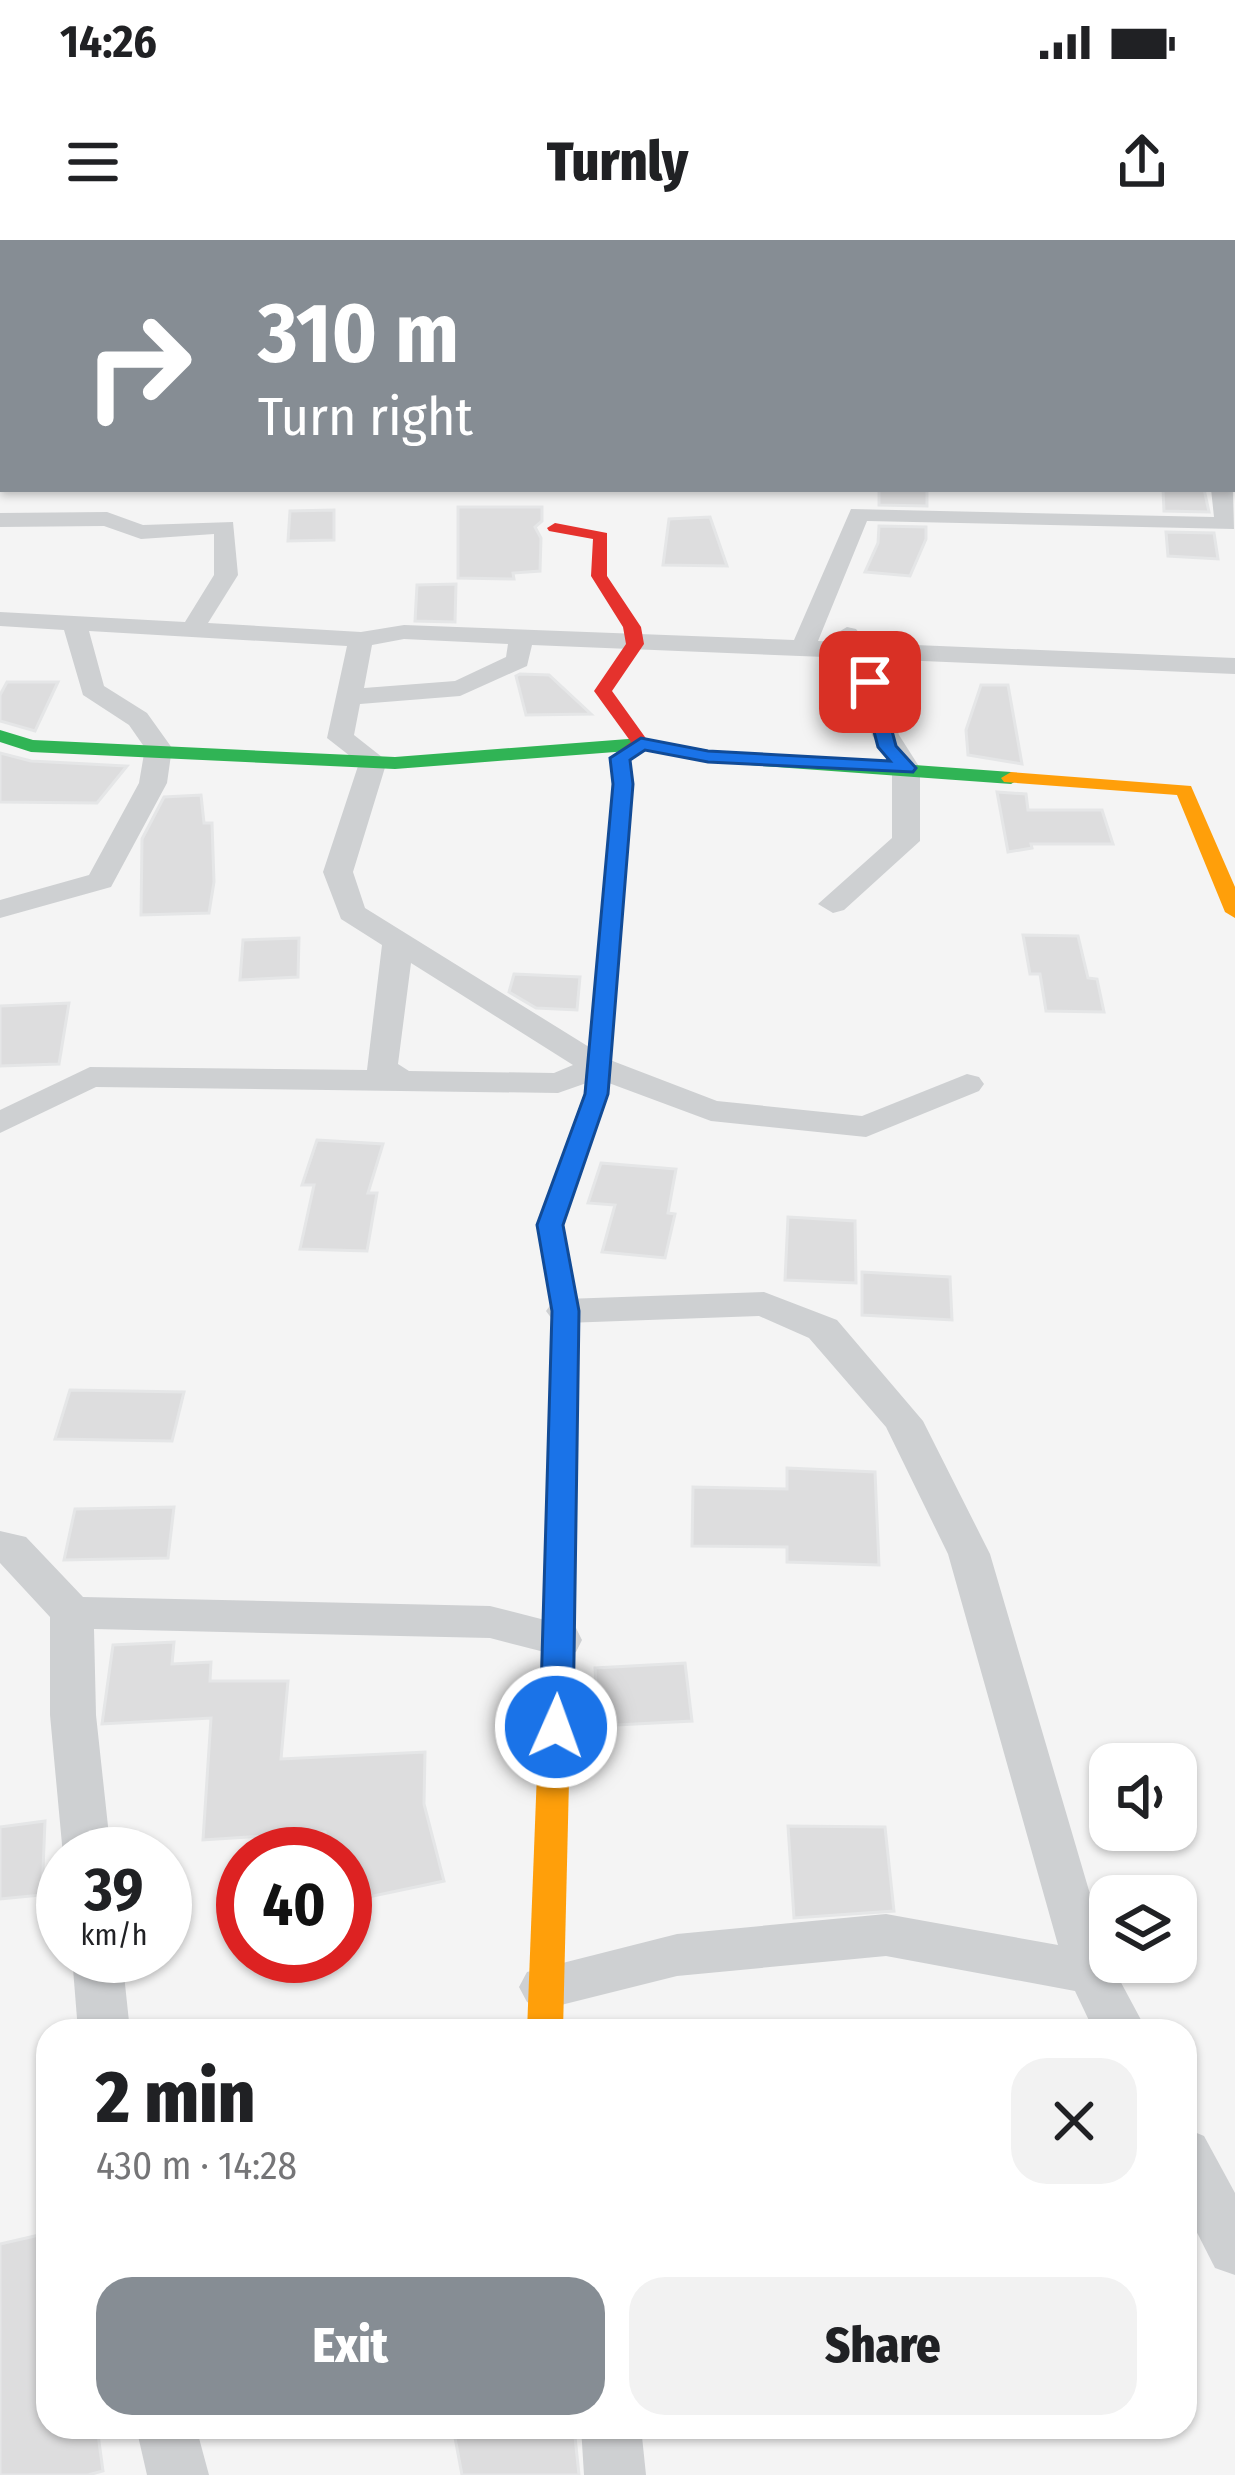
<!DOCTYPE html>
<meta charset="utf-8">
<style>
:root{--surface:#fff;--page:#f2f2f2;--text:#202124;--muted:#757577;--accent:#868d94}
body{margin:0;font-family:"Fira Sans Condensed",sans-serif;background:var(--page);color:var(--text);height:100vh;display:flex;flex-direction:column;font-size:45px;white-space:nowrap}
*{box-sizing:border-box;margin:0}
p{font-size:39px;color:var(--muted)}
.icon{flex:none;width:66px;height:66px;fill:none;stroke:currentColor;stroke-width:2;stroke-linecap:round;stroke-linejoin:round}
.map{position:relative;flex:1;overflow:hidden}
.side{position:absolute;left:36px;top:1779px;width:1161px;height:420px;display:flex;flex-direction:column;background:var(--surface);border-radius:36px;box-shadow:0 3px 9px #0004}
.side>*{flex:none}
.hud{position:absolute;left:0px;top:0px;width:1236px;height:252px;box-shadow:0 3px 9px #0004;background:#868d94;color:#fff;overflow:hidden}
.controls{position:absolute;left:1089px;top:1503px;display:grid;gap:24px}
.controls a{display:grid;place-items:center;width:108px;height:108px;border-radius:24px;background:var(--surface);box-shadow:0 3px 9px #0004;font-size:60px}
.speed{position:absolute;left:36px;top:1587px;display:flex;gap:24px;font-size:60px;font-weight:700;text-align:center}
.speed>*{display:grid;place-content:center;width:156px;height:156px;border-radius:50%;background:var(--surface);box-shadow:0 3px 9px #0004;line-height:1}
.speed small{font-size:30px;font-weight:400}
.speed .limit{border:18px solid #d22;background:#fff;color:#111}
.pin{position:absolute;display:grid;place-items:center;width:102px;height:102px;color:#fff;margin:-51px;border-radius:24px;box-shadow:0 6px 18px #0006}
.me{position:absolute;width:132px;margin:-66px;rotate:2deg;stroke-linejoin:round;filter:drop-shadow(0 0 9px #0008)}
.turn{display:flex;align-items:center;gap:42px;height:252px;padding:0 60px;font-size:54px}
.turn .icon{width:156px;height:156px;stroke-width:2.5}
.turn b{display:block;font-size:84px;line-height:102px}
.round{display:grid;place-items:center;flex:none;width:126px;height:126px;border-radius:36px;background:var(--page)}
.head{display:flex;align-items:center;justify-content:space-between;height:204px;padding:0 60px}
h1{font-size:72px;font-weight:800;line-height:90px}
.button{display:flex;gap:24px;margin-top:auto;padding:24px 60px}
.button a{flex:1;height:138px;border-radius:36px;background:var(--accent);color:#fff;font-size:48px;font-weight:800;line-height:138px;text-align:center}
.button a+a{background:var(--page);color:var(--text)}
.status{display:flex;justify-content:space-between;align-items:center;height:84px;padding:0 60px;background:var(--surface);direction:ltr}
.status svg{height:33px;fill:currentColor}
header{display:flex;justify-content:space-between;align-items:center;height:156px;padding:0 60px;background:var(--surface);font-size:54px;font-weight:800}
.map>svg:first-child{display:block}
.building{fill:#ddddde;stroke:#e5e6e7;stroke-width:3}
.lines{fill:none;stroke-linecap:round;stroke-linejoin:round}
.street{fill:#ced0d2;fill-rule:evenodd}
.fast{fill:#30b455;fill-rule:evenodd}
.slow{fill:#ff9f0a;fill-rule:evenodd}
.jam{fill:#e5322d;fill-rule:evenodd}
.route{fill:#1a73e8;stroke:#114b97;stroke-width:3}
</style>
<div class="status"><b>14:26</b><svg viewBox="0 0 49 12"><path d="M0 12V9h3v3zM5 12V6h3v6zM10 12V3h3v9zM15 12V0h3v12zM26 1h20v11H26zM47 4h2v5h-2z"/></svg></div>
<header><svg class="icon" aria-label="menu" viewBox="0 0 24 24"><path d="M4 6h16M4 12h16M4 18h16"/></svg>Turnly<svg class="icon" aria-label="share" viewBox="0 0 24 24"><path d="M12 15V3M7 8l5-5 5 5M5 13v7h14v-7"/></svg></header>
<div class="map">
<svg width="1235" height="2235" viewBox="0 0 1235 2235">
<rect width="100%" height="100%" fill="#f4f4f4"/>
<g class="building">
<polygon points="879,249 927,249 927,266 879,265"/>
<polygon points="1163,249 1204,249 1209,272 1164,271"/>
<polygon points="458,267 542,267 542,281 535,287 541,298 540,331 513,333 514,339 458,338"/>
<polygon points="334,270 334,300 288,301 290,271"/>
<polygon points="710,277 727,326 663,325 669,279"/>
<polygon points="879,286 926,287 926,299 910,336 865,332 878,303"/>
<polygon points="1166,292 1214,293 1218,319 1168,316"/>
<polygon points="456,344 455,382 415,381 417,345"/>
<polygon points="520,434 549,435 591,474 526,475 516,436"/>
<polygon points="7,442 58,442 35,491 0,481 0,455"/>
<polygon points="981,445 1008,445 1022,524 968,515 966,490"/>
<polygon points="0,513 31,521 127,526 97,563 0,562"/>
<polygon points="997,552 1026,554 1028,570 1102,570 1113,604 1031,604 1032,608 1008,612"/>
<polygon points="201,555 204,583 212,583 214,642 209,673 141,675 142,599 164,557"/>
<polygon points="1023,695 1078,696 1088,738 1097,739 1104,772 1046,771 1040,734 1030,734"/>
<polygon points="299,698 298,737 240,740 243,700"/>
<polygon points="514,734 580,737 577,770 536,768 509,752"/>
<polygon points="69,763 59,824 0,826 0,766"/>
<polygon points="317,900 383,904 368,953 377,953 367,1011 300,1009 314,945 302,945"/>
<polygon points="601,923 676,929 668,973 675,974 665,1018 602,1012 615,965 588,963"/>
<polygon points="788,977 855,981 856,1043 785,1040"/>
<polygon points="862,1032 950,1037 952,1080 862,1075"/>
<polygon points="70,1150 184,1152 172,1201 55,1199"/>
<polygon points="787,1228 875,1232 879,1325 787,1322 787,1307 692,1306 693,1247 787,1249"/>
<polygon points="174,1267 168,1318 64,1320 75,1269"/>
<polygon points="174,1402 172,1424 211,1422 210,1441 288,1441 281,1519 425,1512 424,1564 444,1641 345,1662 345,1614 329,1614 325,1592 203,1600 211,1478 102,1484 113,1405"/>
<polygon points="685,1423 692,1481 598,1486 595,1428"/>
<polygon points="45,1581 42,1655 0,1659 0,1587"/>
<polygon points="788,1586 885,1587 894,1671 794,1678"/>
<polygon points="48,1993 48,2187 97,2187 103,2231 88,2235 0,2235 0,2004"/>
<polygon points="453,2187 574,2187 579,2235 462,2235"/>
</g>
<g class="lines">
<g class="street">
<polygon points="1152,0 1168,0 1169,3 1151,3"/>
<rect x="1233" y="9" width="2" height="10"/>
<polygon points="0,14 3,15 3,25 0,24"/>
<rect x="1233" y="90" width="2" height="12"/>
<rect x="0" y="96" width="3" height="12"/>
<path d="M1211,249H1233L1234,289L867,281L818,401L841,402L835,394L847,387L856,389L867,403L1235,418V434L875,419L899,495L920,528V601L844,670L833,673L818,664L892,598V528L872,495L850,418L532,405L527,426L460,456L360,464L354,495L387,521L353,632L365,668L610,820L717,861L862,876L967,834L979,837L984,844L979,851L866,897L711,881L598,839L558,853L96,847L0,893V870L90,827L367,830L382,705L341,679L323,632L359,523L327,498L347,406L89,391L104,446L147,473L172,508L167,543L111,647L0,678V660L89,635L139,543L145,508L129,485L83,455L64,390L0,386V372L185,382L214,335V294L141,299L104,286L0,287V273L107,272L143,285L233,282L238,335L208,383L361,392L404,385L794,400L851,269L1214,277ZM404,399L508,404L506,417L455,441L364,448L372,405ZM411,723L573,825L554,833L409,831L398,824Z"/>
<polygon points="764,1052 837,1080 923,1181 990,1314 1110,1722 1147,1791 1094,1791 1075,1751 886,1716 677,1736 545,1769 527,1762 519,1747 527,1732 677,1694 886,1674 1058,1705 948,1314 886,1187 809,1098 759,1076 565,1083 552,1079 546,1071 552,1063 565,1059"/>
<polygon points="0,1291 26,1297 83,1357 490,1366 576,1388 582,1400 576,1412 560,1416 490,1398 94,1389 96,1475 111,1614 63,1615 50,1475 50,1377 0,1323"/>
<polygon points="72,1716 122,1716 130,1791 78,1791"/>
<polygon points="1185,1888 1204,1896 1235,1953 1235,2035 1215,2028 1185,1969"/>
<polygon points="136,2187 196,2187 209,2235 147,2235"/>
<polygon points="581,2187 641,2187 646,2235 584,2235"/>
</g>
<g class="fast">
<polygon points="0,490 33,500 395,517 641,498 708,510 1011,532 1021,538 1011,544 708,522 641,510 395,529 31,512 0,502"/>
<polygon points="616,620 626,626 608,854 563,984 578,1071 576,1248 562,1258 548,1248 552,1071 537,984 584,854 606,626"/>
</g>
<g class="slow">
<polygon points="1011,532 1191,546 1235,647 1235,678 1225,672 1177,555 1004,542 1001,538"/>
<polygon points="562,1238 576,1248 563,1791 527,1791 548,1248"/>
</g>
<polygon class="jam" points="555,283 607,293 607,336 641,387 644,404 612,451 650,504 630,519 633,544 626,626 616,632 606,626 613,544 611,517 631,502 594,451 626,404 623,387 591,336 593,299 549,291 547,288"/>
</g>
<polygon class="route" points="870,437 879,442 896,506 916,528 913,532 708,522 645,510 630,520 633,544 608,854 563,985 579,1071 573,1487 568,1496 556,1499 545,1496 540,1487 552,1071 537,985 585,854 613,544 610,518 641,498 708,511 890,521 878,507 861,442"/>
</svg>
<div class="controls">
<a><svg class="icon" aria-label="sound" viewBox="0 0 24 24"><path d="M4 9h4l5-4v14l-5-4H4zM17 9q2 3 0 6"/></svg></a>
<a><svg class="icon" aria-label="layers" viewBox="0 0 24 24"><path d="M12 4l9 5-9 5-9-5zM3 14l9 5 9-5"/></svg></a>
</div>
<div class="speed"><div>39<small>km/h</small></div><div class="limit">40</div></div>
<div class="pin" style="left:870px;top:442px;background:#d93025"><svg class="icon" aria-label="arrive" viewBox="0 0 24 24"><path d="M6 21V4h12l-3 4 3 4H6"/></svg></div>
<svg class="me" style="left:556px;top:1487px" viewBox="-20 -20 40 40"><circle r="17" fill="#1a73e8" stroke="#fff" stroke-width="3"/><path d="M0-11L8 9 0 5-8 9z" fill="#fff"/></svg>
<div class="hud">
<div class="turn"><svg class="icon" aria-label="right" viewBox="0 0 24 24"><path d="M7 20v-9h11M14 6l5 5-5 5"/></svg><div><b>310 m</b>Turn right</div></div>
</div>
<section class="side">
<div class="head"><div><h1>2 min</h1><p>430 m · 14:28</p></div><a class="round"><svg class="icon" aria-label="close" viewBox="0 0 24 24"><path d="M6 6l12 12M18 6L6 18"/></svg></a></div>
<div class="button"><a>Exit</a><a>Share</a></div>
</section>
</div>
